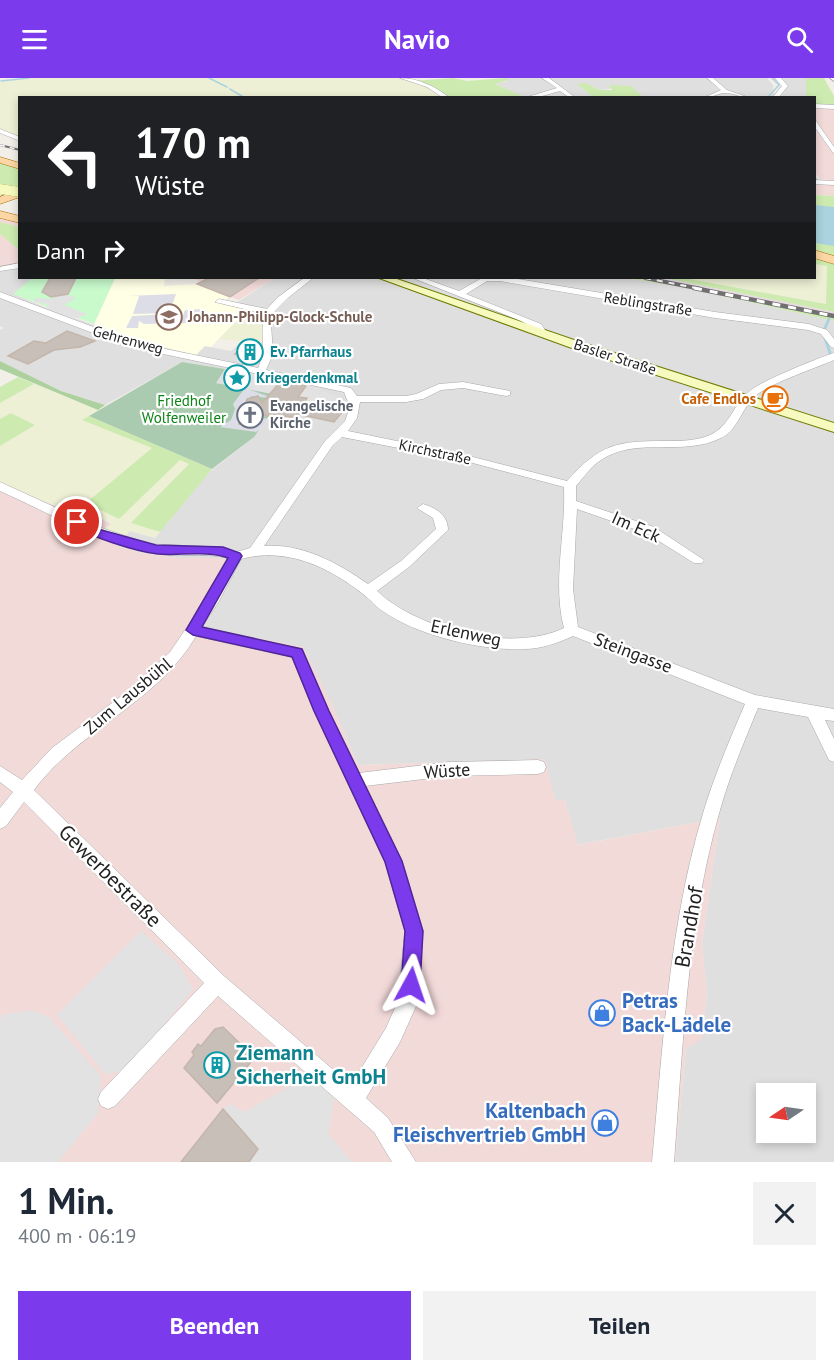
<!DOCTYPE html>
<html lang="de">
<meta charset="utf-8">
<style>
:root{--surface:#fff;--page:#f2f2f3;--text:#1f2937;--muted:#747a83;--accent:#7c3aed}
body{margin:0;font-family:"PT Sans",sans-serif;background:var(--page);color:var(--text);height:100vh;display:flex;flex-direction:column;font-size:22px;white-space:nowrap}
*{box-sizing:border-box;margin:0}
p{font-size:20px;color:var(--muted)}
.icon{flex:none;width:33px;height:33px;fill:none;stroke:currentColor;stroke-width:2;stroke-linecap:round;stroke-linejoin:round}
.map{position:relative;height:1084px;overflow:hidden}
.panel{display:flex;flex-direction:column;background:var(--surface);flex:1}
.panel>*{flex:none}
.hud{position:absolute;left:18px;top:18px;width:798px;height:183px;border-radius:0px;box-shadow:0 3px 9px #0003;background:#202124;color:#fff;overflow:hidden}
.needle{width:39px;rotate:257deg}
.tools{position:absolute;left:756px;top:1005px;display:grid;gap:12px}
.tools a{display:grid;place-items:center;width:60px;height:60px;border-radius:0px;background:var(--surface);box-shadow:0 3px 9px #0003;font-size:30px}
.pin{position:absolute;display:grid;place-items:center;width:51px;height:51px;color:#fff;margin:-26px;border:3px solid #fff;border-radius:50%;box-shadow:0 2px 6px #0007}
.me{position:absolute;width:66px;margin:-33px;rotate:5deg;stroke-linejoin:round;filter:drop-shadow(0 0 4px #0008)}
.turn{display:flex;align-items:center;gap:21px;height:126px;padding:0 18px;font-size:27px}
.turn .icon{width:78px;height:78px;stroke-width:2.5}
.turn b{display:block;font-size:42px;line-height:51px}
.then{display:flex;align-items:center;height:57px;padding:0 18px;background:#0003;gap:12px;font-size:22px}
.round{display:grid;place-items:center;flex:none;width:63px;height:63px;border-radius:0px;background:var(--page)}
.overview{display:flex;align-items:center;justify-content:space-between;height:102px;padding:0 18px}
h1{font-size:36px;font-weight:600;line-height:45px}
.cta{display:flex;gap:12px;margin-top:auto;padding:12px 18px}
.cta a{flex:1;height:69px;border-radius:0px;background:var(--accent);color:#fff;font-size:24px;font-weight:600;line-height:69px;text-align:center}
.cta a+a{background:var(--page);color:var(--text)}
header{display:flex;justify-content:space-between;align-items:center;height:78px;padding:0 18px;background:var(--accent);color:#fff;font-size:27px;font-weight:600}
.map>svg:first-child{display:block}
.residential{fill:#e0dfdf;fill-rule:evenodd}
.commercial{fill:#f2dad9}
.industrial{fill:#ebdbe8}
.education{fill:#ffffe5}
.farmland{fill:#eef0d5}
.grass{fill:#cdebb0}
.forest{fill:#add19e}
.cemetery{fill:#aacbaf}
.park{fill:#c8facc}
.parking{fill:#e2e2e2}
.plaza{fill:#dddde8;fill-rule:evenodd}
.water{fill:#aad3df}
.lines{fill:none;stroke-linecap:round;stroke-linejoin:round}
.stream-far2{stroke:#aad3df;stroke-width:1.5}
.stream-far1{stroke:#aad3df;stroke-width:2}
.stream{stroke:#aad3df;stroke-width:3}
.building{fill:#c7bfb8;stroke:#c4b6ab;stroke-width:1.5}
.minor-casing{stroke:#a9a9a9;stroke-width:1}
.tertiary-casing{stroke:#a9a9a9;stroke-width:2}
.secondary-casing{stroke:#707d05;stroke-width:2}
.primary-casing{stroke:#a06b00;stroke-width:1}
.minor{fill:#fff;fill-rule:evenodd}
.tertiary{fill:#fff;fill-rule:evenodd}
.secondary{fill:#f7fabf;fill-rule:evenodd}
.primary{fill:#fcd6a4;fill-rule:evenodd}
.rail-far2-casing{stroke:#707070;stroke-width:2}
.rail-far1-casing{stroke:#707070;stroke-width:4}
.rail-casing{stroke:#707070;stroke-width:4.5}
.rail-far2{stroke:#fff;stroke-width:1.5;stroke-dasharray:5;stroke-linecap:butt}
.rail-far1{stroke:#fff;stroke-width:2;stroke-dasharray:6;stroke-linecap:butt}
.rail{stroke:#fff;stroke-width:3;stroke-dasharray:8;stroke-linecap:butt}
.secondary-bridge-casing{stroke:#707d05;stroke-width:10;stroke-linecap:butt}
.secondary-bridge{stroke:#f7fabf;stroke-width:10}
.route{fill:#7c3aed;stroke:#51269a;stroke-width:1.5}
.labels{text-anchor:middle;stroke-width:4.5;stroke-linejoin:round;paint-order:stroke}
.far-street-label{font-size:15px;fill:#222;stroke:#fff}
.far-education-label{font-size:15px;font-weight:bold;fill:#785e54;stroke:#fff;text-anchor:start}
.far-culture-label{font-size:15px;font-weight:bold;fill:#0d838f;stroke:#fff;text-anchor:start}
.far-food-label{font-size:15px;font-weight:bold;fill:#c56008;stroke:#fff;text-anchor:end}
.far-park-label{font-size:15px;fill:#0c8416;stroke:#fff}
.far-worship-label{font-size:15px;font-weight:bold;fill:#5b616d;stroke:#fff;text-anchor:start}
.street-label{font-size:18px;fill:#222;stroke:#fff}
.near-street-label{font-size:21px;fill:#222;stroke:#fff}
.near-shop-label{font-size:21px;font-weight:bold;fill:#366cbe;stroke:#fff;text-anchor:start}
.near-culture-label{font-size:21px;font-weight:bold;fill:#0d838f;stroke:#fff;text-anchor:start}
</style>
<header><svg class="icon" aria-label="menu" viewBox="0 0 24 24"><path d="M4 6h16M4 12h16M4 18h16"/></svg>Navio<svg class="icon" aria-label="search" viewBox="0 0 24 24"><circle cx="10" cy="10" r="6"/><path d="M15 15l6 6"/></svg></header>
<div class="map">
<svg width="834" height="1084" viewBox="0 0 834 1084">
<rect width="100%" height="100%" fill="#f2efe9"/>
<g class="residential">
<polygon points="506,0 767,0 773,7 774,17 780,8 774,0 806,0 806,20 643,20 631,8 601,12 592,8 586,13 593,19 523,20 494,5 505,4 508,2"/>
<path d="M19,188L20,200H32L14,216L47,230L141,264L205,268L231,273L263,246L264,235L233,227L275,200H626L692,211L834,243V1084H675L686,970L701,961L707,918L702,865L720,740L577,767L565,722H555L544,681L358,687L331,624L189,547L228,484L220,480H176L142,475L116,468L130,453L155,460L208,395L244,367L263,349L277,328L215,304L225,291L182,284L105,327L61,313L0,283V252L4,250L0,248V193ZM766,1016H806V1054H766Z"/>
</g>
<g class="commercial">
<polygon points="814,27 834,28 834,118 815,117 815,104 822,104 815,95"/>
<polygon points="0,141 20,145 19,188 0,193"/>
<polygon points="192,200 275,200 239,222 197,206 200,203"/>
<polygon points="0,405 75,436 81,431 112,446 124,459 116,468 142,475 176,480 220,480 228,484 190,547 303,569 331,624 358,687 545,681 555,722 565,722 578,767 720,740 702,865 707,918 701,962 686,970 675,1084 0,1084"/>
</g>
<polygon class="industrial" points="635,200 664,200 776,222 834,234 834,240"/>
<polygon class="education" points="115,200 165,200 164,208 197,206 230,219 220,224 248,231 211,269 205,268 196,277 141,264 94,246"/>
<g class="farmland">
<polygon points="34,0 398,0 433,12 445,19 20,20 19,59 0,51 0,3"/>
<polygon points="815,186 827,188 826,226 684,200 814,200"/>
<polygon points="248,232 265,235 265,265 219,261"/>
<polygon points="34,306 98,332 83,342 153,370 87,426 119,441 180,382 189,386 132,445 160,454 155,460 130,453 124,459 103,452 112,445 81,431 75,436 0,405 0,368 35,347 12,335 0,341 0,325"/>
</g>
<g class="grass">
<polygon points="453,0 467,3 506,0 509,2 495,6 525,19 445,19 412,3"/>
<polygon points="806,0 824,0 834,18 834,28 815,27 814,20 806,20"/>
<polygon points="585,5 601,12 612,12 609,7 631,8 643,19 593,19 577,6"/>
<polygon points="0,80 19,85 19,111 0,108"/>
<polygon points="814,117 834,118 834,178 815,174"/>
<polygon points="0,144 19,149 19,172 0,156"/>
<polygon points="815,177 834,184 834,234 664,200 684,200 826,226 827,188 815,186"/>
<polygon points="626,200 635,200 834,240 834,243 692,211"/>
<polygon points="18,299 34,306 0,325 0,309"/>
<polygon points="11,335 35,347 0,368 0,341"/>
<polygon points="89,338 212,391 160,454 131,445 189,386 180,382 119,441 86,425 152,370 82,342"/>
</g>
<polygon class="forest" points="0,283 61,313 105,327 98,332 0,291"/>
<polygon class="cemetery" points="182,284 225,291 216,305 283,318 254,359 212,391 89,338"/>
<polygon class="park" points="32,200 115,200 94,246 13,216"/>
<g class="parking">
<polygon points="63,216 76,220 64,227 87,236 78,240 70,239 47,230 48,226 34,224 35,220 51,221"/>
<polygon points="247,292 283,299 276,309 277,317 233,308"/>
<polygon points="310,304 324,308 317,317 322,313 334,317 344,327 343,333 311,326 300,340 294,340 306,321 296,319"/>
<polygon points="141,853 178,886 193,911 126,992 105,996 57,937"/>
<polygon points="31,932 49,939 101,998 98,1035 58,1084 0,1084 0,944 2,937"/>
<polygon points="311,987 336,1010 328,1056 352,1084 249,1084 258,1070 223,1031 230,1026 244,1034 286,1011"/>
</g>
<g class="plaza">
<polygon points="176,216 173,225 170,226 169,235 133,236 139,218 127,218"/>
<polygon points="203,231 202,236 195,237 193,245 144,246 139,243 138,250 126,250 132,238 169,236 167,243 181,243 185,232"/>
<path d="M245,310L267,318L273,316L271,329L263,340L268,341L263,349L256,354L220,349L231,342L235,331L233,326ZM252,318L268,320L261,328L256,346L239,345L247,321Z"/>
</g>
<polygon class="water" points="814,127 834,129 834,168 815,165"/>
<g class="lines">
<g class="stream-far2">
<polyline points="209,0 227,9"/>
<polyline points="1,3 29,0"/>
<polyline points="230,11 245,20"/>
<polyline points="767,20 779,7 772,0"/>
</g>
<polyline class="stream-far1" points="814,98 817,102"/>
<g class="stream">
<polyline points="825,250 829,241"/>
<polyline points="825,260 830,275"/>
</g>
</g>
<g class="building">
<polygon points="50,200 76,200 68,216 51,219 42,214"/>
<polygon points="209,200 259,200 230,219 197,206"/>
<polygon points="67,253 95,263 80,269 54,272 28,286 8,278 34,263 46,265"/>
<polygon points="243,268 260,271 260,278 257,280 235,276"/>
<polygon points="281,303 306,308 298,319 307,320 304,324 343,333 334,344 297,336 294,340 285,338 282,341 259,336 256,346 239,346 247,321 258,318 262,325"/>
<polygon points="223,949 250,975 251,984 217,1025 184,990 194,977 192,974 198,966 201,968 215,951"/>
<polygon points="223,1031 258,1071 249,1084 181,1084"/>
</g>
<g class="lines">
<g class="minor-casing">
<g id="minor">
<path d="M400,0C419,0 436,9 450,20H443L427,9Z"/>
<polygon points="542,0 549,0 576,20 570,20 560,13 535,20 524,20 557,10"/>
<path d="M707,0H713L727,12L750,20C742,20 732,14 724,15C716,16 711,20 703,20L721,12Z"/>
<polygon points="775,0 781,0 788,8 778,20 772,20 782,8"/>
<polygon points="814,26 834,27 834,31 814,30"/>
<polygon points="814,40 834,69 834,76 814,48"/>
<polygon points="0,51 20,59 20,63 0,55"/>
<polygon points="814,102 834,103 834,107 814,106"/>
<polygon points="20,185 20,190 0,193 0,189"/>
<path d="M304,200H313L289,219L275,233L271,246L273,276L266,292L351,310L357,318H406L416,316L439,306L463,304L510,313V317L506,318L463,310L441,312L423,321L406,324H360L357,340L348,353L465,377L567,403C600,366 617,363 665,363C681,363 696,363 710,357C730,348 734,325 750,313C761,303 818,280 834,275V282C813,291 777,303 759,315C742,326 740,351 721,360C683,379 637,358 601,382C591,388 584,399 576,408V423L654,449L704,482L702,485H694L646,455L577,431L573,511L578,549L755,617L834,631V643L825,642L834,661V684L829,682L808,639L758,630C744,664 730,697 720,732C687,846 683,967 674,1084H652C663,967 669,846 704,732C715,696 730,661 745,626L573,558C558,565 541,571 524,571C482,573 419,558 384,534C376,529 371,522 363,516C327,488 286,469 241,481L219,523L202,549L302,571L328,633L359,695L449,684L538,682L544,684L546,689L544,694L538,696L449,698L365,708L402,783L423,853L418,924L400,964L366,1020L388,1040L416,1084H392L374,1054L218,918L115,1028L108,1031L101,1028L98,1021L101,1014L204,905L24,724L6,748L0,751V730L13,714L0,704V688L22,702L52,670L128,613L170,574L209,517L228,480C203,474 176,480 150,475C97,463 49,435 0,413V404L96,448L149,466L215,469L236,474L250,470L325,363L345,343L350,329L344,314L130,269L0,220V214L136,265L258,290C267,272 259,254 265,236L215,224L219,221L267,231L277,220ZM342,359L465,383L564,409C566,455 552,505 564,550C512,575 418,552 377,513L409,489L448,452C448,437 436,430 423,426L417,430L433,440L436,451L401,483L368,506C338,485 302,465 264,468L333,367ZM196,558L292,579L314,633L385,784L405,853L398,923L386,950L351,1007L224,898L34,712C73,659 139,632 180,581C186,574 191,566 196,558Z"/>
<polygon points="413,200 423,200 459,213 482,200 512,200 715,234 809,246 827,252 834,261 834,270 831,269 821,256 808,252 715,240 500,203 487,203 466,216 541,246 547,255 542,258 539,257 534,250 521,243"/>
</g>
</g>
<g class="tertiary-casing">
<polygon id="tertiary" points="830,0 834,0 834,3"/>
</g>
<g class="secondary-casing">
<polygon id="secondary" points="379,200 394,200 577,263 834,345 834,354 569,269"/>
</g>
<g class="primary-casing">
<g id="primary">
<polygon points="0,79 20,85 20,91 0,85"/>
<polygon points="12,114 20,114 20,119 0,126 0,119"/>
<polygon points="0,133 20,138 20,145 0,140"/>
<polygon points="814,172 834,178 834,186 814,180"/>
</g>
</g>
<use href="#minor" class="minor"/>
<use href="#tertiary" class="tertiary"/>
<use href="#secondary" class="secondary"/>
<use href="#primary" class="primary"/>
<g class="rail-far2-casing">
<polyline id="rail-far2" points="0,67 20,72"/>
</g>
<g class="rail-far1-casing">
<polyline id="rail-far1" points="645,200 701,211"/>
</g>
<g class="rail-casing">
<polyline id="rail" points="694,210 834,238"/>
</g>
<use href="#rail-far2" class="rail-far2"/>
<use href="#rail-far1" class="rail-far1"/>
<use href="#rail" class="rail"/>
<g class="secondary-bridge-casing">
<polyline id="secondary-bridge" points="0,111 20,114"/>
</g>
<use href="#secondary-bridge" class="secondary-bridge"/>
</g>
<path class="route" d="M77,440L98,451L156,467L223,469L240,475L242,478L202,549L302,571L329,633L402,783L423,853L420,907L417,914L411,917L404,914L401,907L405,853L385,784L314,633L292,579L193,557L186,552L228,480C207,472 180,478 158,476C139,474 83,458 71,444Z"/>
<defs>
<g id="school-ring" transform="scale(1.35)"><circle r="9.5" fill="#fff" stroke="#8d6e63" stroke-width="1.5"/><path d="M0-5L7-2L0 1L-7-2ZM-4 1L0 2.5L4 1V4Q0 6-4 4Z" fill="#8d6e63"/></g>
<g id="building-ring" transform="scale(1.35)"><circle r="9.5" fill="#fff" stroke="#0f9aa8" stroke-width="1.5"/><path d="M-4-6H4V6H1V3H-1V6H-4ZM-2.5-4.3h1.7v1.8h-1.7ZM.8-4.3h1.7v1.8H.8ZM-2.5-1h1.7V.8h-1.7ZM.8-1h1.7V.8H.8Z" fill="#0f9aa8"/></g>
<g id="sight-ring" transform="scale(1.35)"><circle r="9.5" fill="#fff" stroke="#0f9aa8" stroke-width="1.5"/><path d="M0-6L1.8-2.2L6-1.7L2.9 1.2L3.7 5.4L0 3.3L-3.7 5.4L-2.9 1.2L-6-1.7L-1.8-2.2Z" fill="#0f9aa8"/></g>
<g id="cafe-ring" transform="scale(1.35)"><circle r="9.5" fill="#fff" stroke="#e8710a" stroke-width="1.5"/><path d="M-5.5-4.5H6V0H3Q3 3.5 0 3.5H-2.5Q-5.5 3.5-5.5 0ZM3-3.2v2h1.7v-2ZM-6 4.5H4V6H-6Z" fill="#e8710a"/></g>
<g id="church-ring" transform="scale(1.35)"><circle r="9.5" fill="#fff" stroke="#6b7280" stroke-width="1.5"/><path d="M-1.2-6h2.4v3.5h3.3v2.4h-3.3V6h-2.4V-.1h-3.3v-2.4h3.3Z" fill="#6b7280"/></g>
<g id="shop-ring" transform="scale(1.35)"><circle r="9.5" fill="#fff" stroke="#3f7fe0" stroke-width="1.5"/><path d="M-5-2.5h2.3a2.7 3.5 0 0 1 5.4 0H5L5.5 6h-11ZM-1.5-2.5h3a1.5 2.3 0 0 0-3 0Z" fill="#3f7fe0"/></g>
</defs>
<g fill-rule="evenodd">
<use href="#school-ring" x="169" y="239"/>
<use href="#building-ring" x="250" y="274"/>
<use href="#sight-ring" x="237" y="300"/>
<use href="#cafe-ring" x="775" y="321"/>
<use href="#church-ring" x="250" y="337"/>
<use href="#shop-ring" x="602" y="935"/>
<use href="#building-ring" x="217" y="987"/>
<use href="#shop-ring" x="605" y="1045"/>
</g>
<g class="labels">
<g class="far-street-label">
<text transform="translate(648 226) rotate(9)" y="5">Reblingstraße</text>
<text transform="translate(128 262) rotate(15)" y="5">Gehrenweg</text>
<text transform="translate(615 279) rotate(18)" y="5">Basler Straße</text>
<text transform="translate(435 374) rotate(12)" y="5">Kirchstraße</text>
</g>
<g class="far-education-label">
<text x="188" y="244">Johann-Philipp-Glock-Schule</text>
</g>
<g class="far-culture-label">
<text x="270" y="279">Ev. Pfarrhaus</text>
<text x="256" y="305">Kriegerdenkmal</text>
</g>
<g class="far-food-label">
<text x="756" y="326">Cafe Endlos</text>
</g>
<g class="far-park-label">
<text x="184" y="328">Friedhof<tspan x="184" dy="17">Wolfenweiler</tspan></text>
</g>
<g class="far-worship-label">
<text x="270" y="333">Evangelische<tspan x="270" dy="17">Kirche</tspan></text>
</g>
<g class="street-label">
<text transform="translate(636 449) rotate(24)" y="6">Im Eck</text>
<text transform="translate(466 555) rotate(12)" y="6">Erlenweg</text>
<text transform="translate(633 575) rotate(21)" y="6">Steingasse</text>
<text transform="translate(128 618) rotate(-40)" y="6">Zum Lausbühl</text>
<text transform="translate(447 693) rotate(-4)" y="6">Wüste</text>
</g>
<g class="near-street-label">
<text transform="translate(110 798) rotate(45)" y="7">Gewerbestraße</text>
<text transform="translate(689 849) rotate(-80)" y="7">Brandhof</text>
</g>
<g class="near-shop-label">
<text x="622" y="930">Petras<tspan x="622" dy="24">Back-Lädele</tspan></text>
<text x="586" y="1040" text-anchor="end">Kaltenbach<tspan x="586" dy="24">Fleischvertrieb GmbH</tspan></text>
</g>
<g class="near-culture-label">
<text x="236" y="982">Ziemann<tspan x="236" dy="24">Sicherheit GmbH</tspan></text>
</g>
</g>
</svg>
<div class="tools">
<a><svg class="needle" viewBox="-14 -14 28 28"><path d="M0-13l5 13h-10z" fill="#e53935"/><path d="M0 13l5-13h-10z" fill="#747a83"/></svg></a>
</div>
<div class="pin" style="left:77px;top:444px;background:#d93025"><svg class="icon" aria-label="arrive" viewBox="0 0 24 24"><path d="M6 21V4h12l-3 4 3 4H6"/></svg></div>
<svg class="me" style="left:411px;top:907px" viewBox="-20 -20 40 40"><path d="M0-17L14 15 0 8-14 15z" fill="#7c3aed" stroke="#fff" stroke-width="4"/></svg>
<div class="hud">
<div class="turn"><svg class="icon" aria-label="left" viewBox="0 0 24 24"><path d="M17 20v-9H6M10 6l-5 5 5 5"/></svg><div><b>170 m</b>Wüste</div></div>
<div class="then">Dann<svg class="icon" aria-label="right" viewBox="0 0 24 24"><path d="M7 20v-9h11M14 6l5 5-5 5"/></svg></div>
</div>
</div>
<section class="panel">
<div class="overview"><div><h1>1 Min.</h1><p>400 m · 06:19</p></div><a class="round"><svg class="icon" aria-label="close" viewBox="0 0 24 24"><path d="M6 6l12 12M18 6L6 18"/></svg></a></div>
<div class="cta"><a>Beenden</a><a>Teilen</a></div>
</section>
